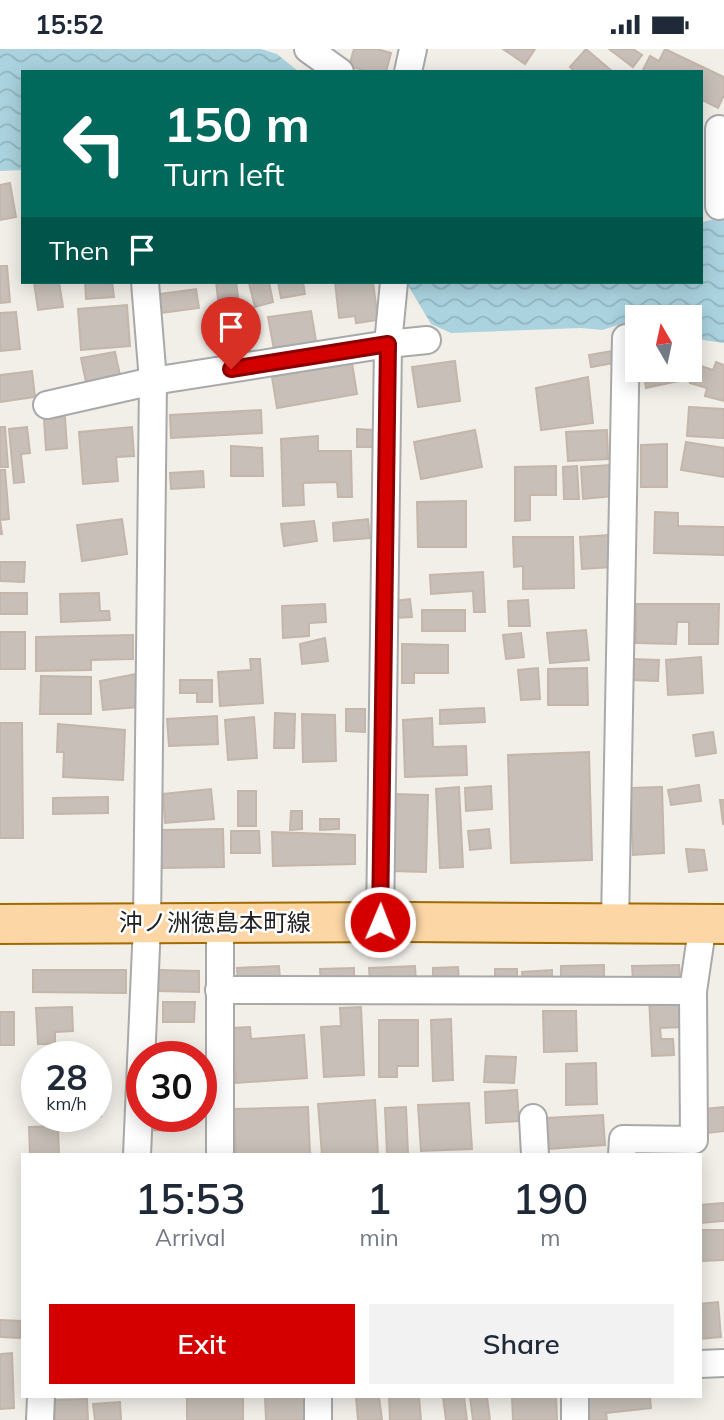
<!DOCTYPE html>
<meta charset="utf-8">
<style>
:root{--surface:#fff;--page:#f2f2f3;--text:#1f2937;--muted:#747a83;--accent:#d40000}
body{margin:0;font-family:Mulish,"Noto Sans JP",sans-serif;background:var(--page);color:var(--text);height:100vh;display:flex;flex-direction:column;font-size:26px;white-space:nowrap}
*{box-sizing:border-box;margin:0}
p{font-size:23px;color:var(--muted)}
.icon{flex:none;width:38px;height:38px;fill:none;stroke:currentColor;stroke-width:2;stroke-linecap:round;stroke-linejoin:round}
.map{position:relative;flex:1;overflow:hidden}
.details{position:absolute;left:21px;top:1104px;width:681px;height:245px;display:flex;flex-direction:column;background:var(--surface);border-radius:0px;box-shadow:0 4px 18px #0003}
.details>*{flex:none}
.top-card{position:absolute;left:21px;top:21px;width:682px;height:214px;border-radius:0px;box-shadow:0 4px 18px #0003;background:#00695c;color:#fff;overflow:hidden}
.needle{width:46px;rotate:351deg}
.fabs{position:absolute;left:625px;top:256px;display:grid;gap:14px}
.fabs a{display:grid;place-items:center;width:77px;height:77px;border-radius:0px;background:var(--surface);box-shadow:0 4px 18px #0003;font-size:35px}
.speed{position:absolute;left:21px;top:992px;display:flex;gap:14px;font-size:35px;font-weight:700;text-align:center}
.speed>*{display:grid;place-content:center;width:91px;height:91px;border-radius:50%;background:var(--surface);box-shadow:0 4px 18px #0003;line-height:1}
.speed small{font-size:18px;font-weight:400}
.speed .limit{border:10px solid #d22;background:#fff;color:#111}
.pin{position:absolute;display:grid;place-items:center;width:60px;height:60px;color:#fff;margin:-72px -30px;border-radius:50% 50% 50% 0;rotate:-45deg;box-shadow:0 0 7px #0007}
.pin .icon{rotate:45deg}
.me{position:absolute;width:77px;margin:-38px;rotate:1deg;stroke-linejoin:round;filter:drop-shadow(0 0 5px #0008)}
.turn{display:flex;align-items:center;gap:24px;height:147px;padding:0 28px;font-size:32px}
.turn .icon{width:91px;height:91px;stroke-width:2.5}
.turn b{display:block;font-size:49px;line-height:60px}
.then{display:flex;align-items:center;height:66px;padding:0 28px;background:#0003;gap:14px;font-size:26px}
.eta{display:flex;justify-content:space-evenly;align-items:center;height:119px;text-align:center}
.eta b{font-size:42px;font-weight:600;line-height:49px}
.primary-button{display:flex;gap:14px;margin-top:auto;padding:14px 28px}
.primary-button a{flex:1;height:80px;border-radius:0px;background:var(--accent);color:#fff;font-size:28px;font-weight:600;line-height:80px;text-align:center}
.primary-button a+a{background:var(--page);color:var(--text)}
.status{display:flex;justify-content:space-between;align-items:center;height:49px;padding:0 35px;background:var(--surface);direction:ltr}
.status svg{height:19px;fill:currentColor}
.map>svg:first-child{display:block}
.water{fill:url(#water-waves)}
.building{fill:#c7bfb8;stroke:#c4b6ab;stroke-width:2}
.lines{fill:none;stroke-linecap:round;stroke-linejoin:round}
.street-casing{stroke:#a9a9a9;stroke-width:30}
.primary-casing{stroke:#a06b00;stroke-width:42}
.street{stroke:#fff;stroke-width:26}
.primary{stroke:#fcd6a4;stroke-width:38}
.route-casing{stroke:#8a0000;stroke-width:18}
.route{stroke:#d40000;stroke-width:12}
.labels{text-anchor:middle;stroke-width:5;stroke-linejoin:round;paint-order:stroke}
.street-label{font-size:24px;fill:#222;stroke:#fff}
</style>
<div class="status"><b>15:52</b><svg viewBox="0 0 49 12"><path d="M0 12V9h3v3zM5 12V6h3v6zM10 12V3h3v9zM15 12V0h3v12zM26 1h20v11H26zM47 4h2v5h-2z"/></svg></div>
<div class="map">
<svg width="724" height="1371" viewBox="0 0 724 1371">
<defs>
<pattern id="water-waves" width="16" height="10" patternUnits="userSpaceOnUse" patternTransform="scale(1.75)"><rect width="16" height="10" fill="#aad3df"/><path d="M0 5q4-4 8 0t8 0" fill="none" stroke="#92b5bf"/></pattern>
</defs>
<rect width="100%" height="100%" fill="#f2efe9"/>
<g class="water">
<polygon points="0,0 261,0 277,5 299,23 23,23 23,121 0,122"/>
<polygon points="724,168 724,294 690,289 690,268 637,268 637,278 628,273 602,281 581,279 451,284 431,275 406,233 702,233 702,173"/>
</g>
<g class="building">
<polygon points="354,0 377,0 391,4 386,23 369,23 349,17"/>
<polygon points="503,0 535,0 525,15"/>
<polygon points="586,0 613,23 575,23 570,18"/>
<polygon points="609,0 633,0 642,6 633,18"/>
<polygon points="665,0 724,28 724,46 718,59 702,51 702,23 642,23 650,7 659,12"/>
<polygon points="10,134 16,168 0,171 0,136"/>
<polygon points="0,217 7,217 10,253 0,254"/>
<polygon points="34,233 59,233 63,258 38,261"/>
<polygon points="85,233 112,233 114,248 86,250"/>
<polygon points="216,233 236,233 239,255 219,258"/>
<polygon points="255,233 269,233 273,253 255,258 249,234"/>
<polygon points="278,233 303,233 305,245 281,249"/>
<polygon points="335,233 373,233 378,271 356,274 355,267 339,269"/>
<polygon points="196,240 199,259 162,264 159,245"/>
<polygon points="127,256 130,297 81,301 78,260"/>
<polygon points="311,262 317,298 275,306 268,268"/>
<polygon points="16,263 20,300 0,302 0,264"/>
<polygon points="612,302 614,314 591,318 589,306"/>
<polygon points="115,303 120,326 86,333 81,309"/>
<polygon points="455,312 460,352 418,358 412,318"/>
<polygon points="716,313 724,316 724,352 705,347 707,339 690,334 695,315 713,321"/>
<polygon points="352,314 357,345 277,359 272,328"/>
<polygon points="643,320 681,320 683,331 646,339"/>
<polygon points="32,322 35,348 0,353 0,326"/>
<polygon points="588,328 593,374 541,381 536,339"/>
<polygon points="689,358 724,360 724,389 687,387"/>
<polygon points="261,361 262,384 171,389 170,366"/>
<polygon points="65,368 67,399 46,401 44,370"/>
<polygon points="0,378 5,378 8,418 0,418"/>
<polygon points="27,378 30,404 21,405 24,433 14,434 9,380"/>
<polygon points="132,378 134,407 116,408 118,432 83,435 79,383"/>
<polygon points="357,380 374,381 373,398 357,398"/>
<polygon points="475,381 482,418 421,430 414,393"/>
<polygon points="607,381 608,410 568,412 566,383"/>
<polygon points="318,387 318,402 351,402 352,448 338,448 337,433 303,434 304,456 283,457 281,390"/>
<polygon points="686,393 724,399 724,428 681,421"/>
<polygon points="667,395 667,438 641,438 641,396"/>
<polygon points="231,397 262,399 263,427 231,427"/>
<polygon points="611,416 613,447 583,450 581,418"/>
<polygon points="556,417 556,446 530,446 530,471 515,472 515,418"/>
<polygon points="577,417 579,450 564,450 563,418"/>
<polygon points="0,421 5,421 9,470 0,471 2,485 0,485"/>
<polygon points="203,422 204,438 171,440 170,424"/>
<polygon points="466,452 466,498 418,498 417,453"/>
<polygon points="655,463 678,464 678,477 724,478 724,506 654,504"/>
<polygon points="122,470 127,505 82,512 77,476"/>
<polygon points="368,470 370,489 334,492 333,474"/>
<polygon points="314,472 317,492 284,497 281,475"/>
<polygon points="609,486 612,518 582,520 580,488"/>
<polygon points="513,488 573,488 574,539 523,540 523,517 514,518"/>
<polygon points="0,513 25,513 24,533 0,532"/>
<polygon points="483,523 485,563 474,563 473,542 431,545 430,526"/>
<rect x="0" y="544" width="27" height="21"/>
<polygon points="99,544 100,562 109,562 110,571 61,573 60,545"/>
<polygon points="410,550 412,568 395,569 394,552"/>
<polygon points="528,551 530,577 509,577 508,552"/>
<polygon points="325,555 326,573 309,574 309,587 283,589 282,557"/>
<polygon points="636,555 719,555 718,595 689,595 689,573 677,573 676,595 636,594"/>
<rect x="422" y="561" width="43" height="21"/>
<polygon points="586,581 589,611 550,614 547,584"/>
<rect x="0" y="583" width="25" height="37"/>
<polygon points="521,584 524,608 506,610 503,586"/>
<polygon points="133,586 133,610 91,611 91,621 36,622 36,588"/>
<polygon points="325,589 328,612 302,615 300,595"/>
<polygon points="402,595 448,596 448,624 414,624 414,634 402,634"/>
<polygon points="701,608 703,644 668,646 666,611"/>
<polygon points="250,610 260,610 263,654 220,657 218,623 251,621"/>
<polygon points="631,610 659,611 658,632 631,631"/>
<polygon points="538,619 540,650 521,651 518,621"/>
<polygon points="587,619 588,656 548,656 548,620"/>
<polygon points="136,625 139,658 103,661 100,632"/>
<polygon points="41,627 91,628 91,665 40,665"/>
<polygon points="180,631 212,631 212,653 197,653 197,644 180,644"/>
<polygon points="484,659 485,673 440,675 440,661"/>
<polygon points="346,660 365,660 365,683 346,682"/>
<polygon points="275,664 295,665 294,699 274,699"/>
<polygon points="302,665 335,666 336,712 303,713"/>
<polygon points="217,667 218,695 169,697 167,670"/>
<polygon points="254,668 257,709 228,711 225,671"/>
<polygon points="432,669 433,698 466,697 467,726 405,728 403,671"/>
<polygon points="0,674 22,674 23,789 0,789"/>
<polygon points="58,675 125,681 123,731 63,728 64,703 57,703"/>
<polygon points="713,683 716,704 696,707 693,686"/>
<polygon points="589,703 592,811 511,814 508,706"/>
<polygon points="699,736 701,752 671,756 668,741"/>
<polygon points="491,737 492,760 466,762 465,739"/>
<polygon points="459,738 463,818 440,819 436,740"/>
<polygon points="662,738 664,804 633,806 630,739"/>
<polygon points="211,740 214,770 165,774 163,745"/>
<rect x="238" y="742" width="18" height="35"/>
<polygon points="393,745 428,746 426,823 392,822"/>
<polygon points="108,748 108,764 53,765 53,749"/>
<polygon points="720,751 724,751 724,775 723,775"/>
<polygon points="291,762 302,762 302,780 290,781"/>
<polygon points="320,770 339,770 339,780 320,781"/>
<polygon points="223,780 224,818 161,819 160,781"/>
<polygon points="489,780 491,799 470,801 468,782"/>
<polygon points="231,782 259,782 260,804 231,804"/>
<polygon points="272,783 355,786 355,815 273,817"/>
<polygon points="686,800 704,801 707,821 689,823"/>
<polygon points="604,916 604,928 561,929 561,917"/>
<polygon points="679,916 680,929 633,931 632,917"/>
<polygon points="279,917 280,931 238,934 237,919"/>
<polygon points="415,917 416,933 370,935 369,919"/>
<polygon points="458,918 459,933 433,934 433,919"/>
<polygon points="354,919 354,934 321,935 320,920"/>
<polygon points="495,920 517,920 517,934 495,933"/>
<polygon points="33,921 126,921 126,944 33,943"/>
<polygon points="159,921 199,922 199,943 158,942"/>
<polygon points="552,921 552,933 523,935 522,923"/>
<polygon points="681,947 683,978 660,979 661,990 673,990 674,1006 652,1007 649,949"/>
<polygon points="163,953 195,953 194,973 163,973"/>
<polygon points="72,958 73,982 55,983 55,995 38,995 36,959"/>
<polygon points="361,958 364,1026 324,1028 321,978 341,977 340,959"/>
<polygon points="543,962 576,962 577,1002 544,1003"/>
<rect x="0" y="963" width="14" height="33"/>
<polygon points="451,970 453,1031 433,1032 431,971"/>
<polygon points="379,971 418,971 418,1017 397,1017 397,1028 379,1028"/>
<polygon points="250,978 251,990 304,986 307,1029 236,1034 232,979"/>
<rect x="158" y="999" width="34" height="9"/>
<polygon points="486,1007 516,1008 514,1034 484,1033"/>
<polygon points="596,1014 597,1055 566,1056 566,1015"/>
<polygon points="96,1024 100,1024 101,1067 96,1067"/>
<polygon points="517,1041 519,1072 486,1074 485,1043"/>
<polygon points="375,1051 378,1106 322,1106 318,1055"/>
<polygon points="469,1054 472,1100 421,1102 418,1056"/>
<polygon points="308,1058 310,1106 236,1106 234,1060"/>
<polygon points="406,1058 408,1105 387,1106 385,1059"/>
<polygon points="724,1058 724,1082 708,1084 705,1060"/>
<polygon points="603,1066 605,1096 548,1100 546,1069"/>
<polygon points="152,1068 176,1068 176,1082 151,1081"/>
<polygon points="58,1077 59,1106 30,1106 29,1078"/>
<polygon points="685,1098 686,1106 626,1106 626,1103"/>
<polygon points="724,1154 724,1172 700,1174 700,1156"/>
<polygon points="700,1181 724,1181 724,1211 700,1212"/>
<polygon points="718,1253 721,1288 700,1290 700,1255"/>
<polygon points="0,1271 21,1272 20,1289 0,1288"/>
<polygon points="12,1304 14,1359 0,1360 0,1305"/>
<rect x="187" y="1348" width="56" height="23"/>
<polygon points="265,1348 310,1348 311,1371 266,1371"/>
<polygon points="356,1348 379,1348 382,1371 358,1371"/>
<polygon points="389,1348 419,1348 421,1371 390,1371"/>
<polygon points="443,1348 464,1348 467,1371 446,1371"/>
<polygon points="470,1348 487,1348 490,1371 473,1371"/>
<polygon points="512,1348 556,1348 557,1371 513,1371"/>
<polygon points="587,1348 650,1348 651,1359 606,1364 607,1371 590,1371"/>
<polygon points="87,1350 88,1371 55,1371 54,1351"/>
<polygon points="120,1353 121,1371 95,1371 93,1355"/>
</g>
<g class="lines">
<g class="street-casing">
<g id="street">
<polyline points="308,0 340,23"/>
<polyline points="408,23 413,0"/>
<polyline points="719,80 719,157"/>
<polyline points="47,356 153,332 388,295 427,291"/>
<polyline points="380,873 388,295 394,233"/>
<polyline points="220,874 220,1106"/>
<polyline points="615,874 626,289"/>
<polyline points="219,941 693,942"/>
<polyline points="533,1069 535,1106"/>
<polyline points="137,1106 147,875 153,332 145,233"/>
<polyline points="622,1106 623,1090 694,1091 693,942 703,874"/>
<polyline points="700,1315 724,1314"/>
<polyline points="575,1348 575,1371"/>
<polyline points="40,1371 41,1348"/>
<polyline points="318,1371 318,1348"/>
</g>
</g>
<g class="primary-casing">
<polyline id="primary" points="0,875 404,873 724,875"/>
</g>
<use href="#street" class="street"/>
<use href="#primary" class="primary"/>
</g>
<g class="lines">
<g class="route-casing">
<polyline id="route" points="231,320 388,295 380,873"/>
</g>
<use href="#route" class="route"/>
</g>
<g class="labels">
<g class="street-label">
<text x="215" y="882">沖ノ洲徳島本町線</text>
</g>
</g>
</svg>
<div class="fabs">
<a><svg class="needle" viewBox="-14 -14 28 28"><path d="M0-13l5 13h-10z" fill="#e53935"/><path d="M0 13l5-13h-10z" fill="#747a83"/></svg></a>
</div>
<div class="speed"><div>28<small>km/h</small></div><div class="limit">30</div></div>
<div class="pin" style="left:231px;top:320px;background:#d93025"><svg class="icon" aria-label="arrive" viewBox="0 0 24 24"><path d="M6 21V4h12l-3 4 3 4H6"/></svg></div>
<svg class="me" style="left:380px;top:873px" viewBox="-20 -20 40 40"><circle r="17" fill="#d40000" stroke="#fff" stroke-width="3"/><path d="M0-11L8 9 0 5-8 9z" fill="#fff"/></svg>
<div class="top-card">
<div class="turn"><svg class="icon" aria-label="left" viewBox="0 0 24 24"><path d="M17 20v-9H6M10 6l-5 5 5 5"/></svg><div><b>150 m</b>Turn left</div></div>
<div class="then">Then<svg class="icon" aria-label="arrive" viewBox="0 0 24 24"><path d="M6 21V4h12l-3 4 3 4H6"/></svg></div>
</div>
<section class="details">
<div class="eta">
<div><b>15:53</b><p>Arrival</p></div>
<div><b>1</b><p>min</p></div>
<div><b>190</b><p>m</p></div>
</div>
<div class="primary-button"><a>Exit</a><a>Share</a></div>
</section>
</div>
